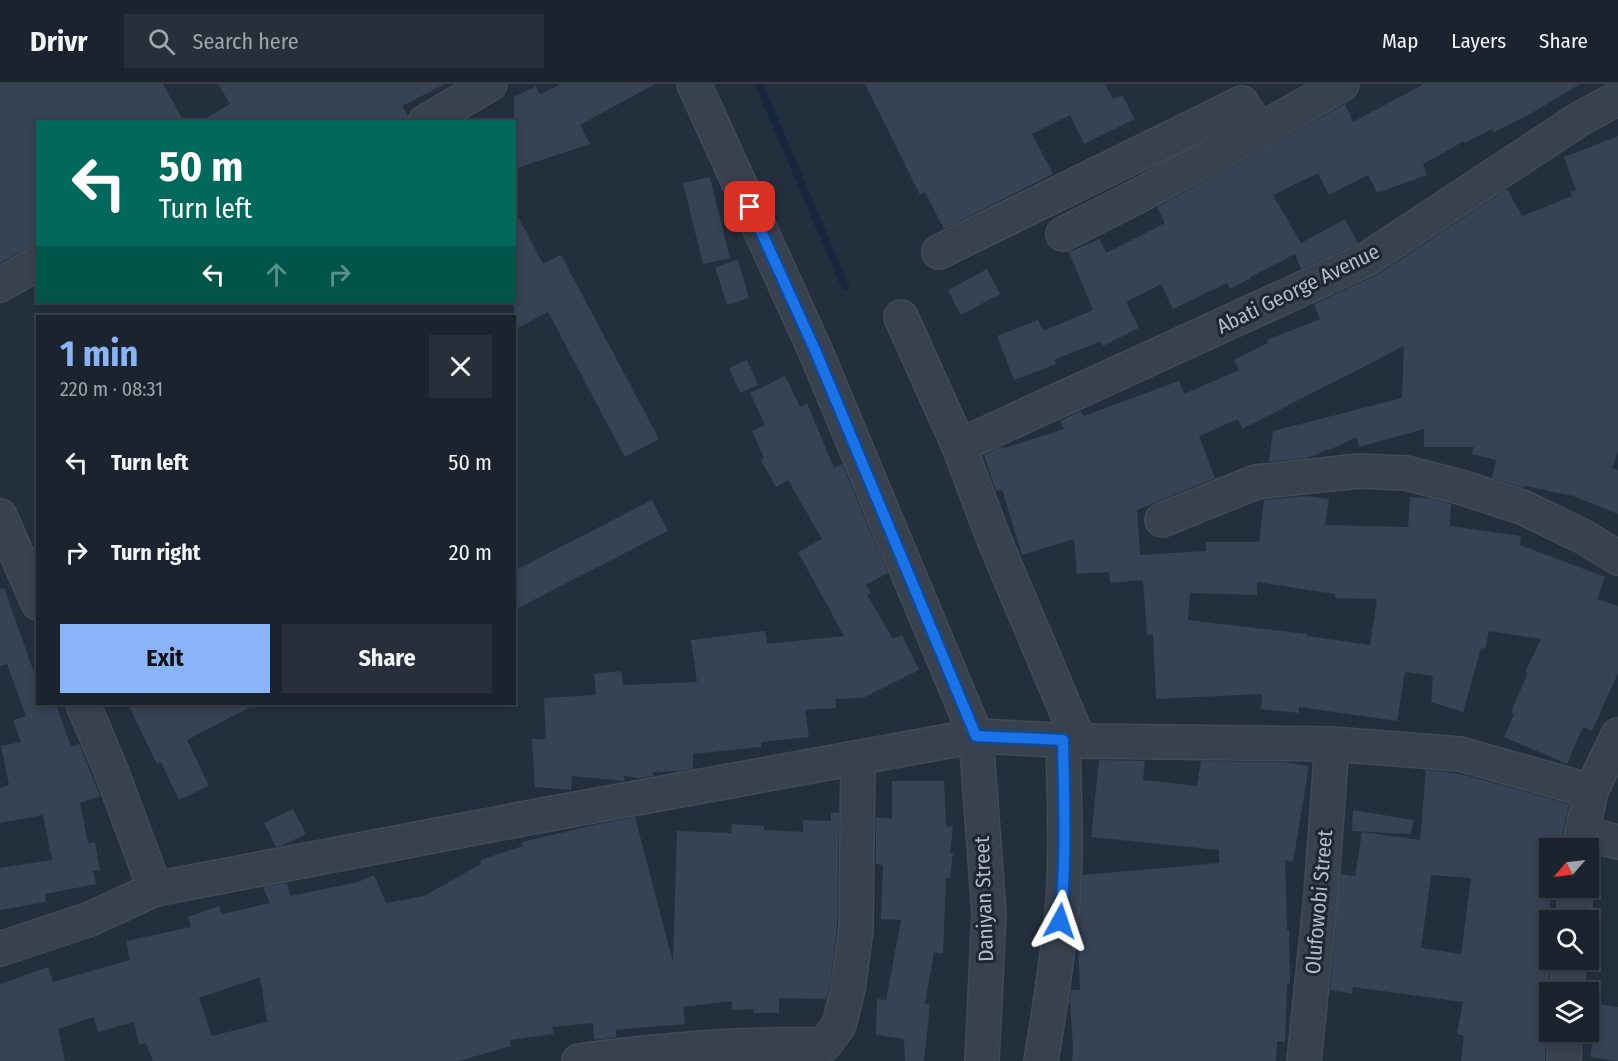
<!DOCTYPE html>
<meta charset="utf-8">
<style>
:root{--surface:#1b232e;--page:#282f3a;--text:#f1f3f6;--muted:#a0a4aa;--line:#39404a;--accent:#8ab4f8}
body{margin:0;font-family:"Fira Sans Condensed",sans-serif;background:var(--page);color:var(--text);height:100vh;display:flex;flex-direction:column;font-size:22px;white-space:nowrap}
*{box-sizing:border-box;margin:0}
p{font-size:20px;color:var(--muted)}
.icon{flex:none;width:33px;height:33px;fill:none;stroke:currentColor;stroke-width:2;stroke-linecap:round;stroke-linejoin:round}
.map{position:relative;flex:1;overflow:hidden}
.side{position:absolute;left:36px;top:231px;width:480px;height:390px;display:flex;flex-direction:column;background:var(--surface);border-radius:0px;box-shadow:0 3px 9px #0003,0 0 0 2px var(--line)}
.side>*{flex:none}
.guide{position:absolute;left:36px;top:36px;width:480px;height:183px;border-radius:0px;box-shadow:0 3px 9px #0003,0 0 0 2px var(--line);background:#00695c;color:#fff;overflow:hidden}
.needle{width:39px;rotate:242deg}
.controls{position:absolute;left:1539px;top:754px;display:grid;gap:12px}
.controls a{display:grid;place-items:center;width:60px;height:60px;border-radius:0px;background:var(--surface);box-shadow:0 3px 9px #0003,0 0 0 2px var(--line);font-size:30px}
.pin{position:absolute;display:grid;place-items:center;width:51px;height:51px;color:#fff;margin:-26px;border-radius:12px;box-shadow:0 3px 9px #0006}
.me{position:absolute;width:66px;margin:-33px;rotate:5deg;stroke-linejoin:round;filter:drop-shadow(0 0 4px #0008)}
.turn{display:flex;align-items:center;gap:21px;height:126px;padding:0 24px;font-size:27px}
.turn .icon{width:78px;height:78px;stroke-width:2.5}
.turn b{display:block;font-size:42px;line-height:51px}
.lanes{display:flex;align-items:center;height:57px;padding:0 24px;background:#0003;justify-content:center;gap:30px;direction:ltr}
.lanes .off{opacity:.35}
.round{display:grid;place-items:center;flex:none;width:63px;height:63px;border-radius:0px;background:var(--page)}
.overview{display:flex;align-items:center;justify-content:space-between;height:102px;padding:0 24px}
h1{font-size:36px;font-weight:700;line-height:45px;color:var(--accent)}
.primary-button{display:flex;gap:12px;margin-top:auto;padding:12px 24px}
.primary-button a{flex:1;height:69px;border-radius:0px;background:var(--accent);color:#111;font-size:24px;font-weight:700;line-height:69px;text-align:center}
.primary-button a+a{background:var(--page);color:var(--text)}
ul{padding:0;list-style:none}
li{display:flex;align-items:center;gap:18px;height:90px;padding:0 24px}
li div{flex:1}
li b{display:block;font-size:22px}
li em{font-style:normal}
header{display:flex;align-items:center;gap:36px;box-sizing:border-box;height:84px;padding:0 30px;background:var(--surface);border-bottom:2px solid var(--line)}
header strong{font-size:28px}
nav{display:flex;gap:33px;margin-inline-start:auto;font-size:21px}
.search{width:420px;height:54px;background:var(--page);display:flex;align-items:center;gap:15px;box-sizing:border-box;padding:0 21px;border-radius:0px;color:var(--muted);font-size:22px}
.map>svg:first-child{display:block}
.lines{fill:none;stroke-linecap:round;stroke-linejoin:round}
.stream{stroke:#17263c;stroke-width:8}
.building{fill:#364354;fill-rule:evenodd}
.minor-casing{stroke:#414a57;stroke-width:36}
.minor{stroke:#38414e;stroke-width:33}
.route-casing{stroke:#114b97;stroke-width:15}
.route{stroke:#1a73e8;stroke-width:10}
.labels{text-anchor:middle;stroke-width:6;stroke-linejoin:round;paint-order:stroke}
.street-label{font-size:21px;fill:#b4bcc9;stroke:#1d2633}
</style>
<header>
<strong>Drivr</strong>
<div class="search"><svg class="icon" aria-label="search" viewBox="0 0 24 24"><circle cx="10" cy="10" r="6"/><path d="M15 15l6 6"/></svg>Search here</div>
<nav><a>Map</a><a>Layers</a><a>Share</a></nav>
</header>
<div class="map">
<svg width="1618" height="977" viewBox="0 0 1618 977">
<rect width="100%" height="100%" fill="#242f3e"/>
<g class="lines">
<polyline class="stream" points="759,0 845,202"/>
</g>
<g class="building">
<polygon points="0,0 163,0 184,38 38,38 38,160 29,163 0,179"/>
<polygon points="218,0 445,0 402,22 408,32 406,38 199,38 230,20"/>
<polygon points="561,0 655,0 580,41 590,60 514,85 514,13 536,2 540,10"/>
<polygon points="865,0 1105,0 1113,15 1122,11 1135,35 1084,60 1070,31 1032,50 1053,90 944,145 925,108 920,111"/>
<polygon points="1424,0 1580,0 1532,29 1494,48 1492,45 1465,59 1464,57 1423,80 1427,91 1377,109 1368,91 1329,111 1318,89 1279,108 1273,111 1301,159 1345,135 1358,159 1301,185 1295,170 1250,193 1251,194 1230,205 1227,199 1173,225 1161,200 1126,218 1139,244 1103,262 1101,257 1054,276 1056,280 1014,296 997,252 1038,236 1043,247 1093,226 1069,168 1100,155 1106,169 1165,139 1157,123 1345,20 1353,38"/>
<path d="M1618,52V368L1612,384L1618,386V430L1573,412L1525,402L1524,404L1492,394L1496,376L1472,370L1474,363H1424V345L1359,363L1357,353L1329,366V365L1308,374L1269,378L1273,347L1402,314L1404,262L1242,345L1238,335L1199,352L1215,394L1137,426L1140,471L1206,467V458H1259L1264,416L1306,412L1329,415L1325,441L1408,443L1410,413L1429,414L1451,420L1450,442L1521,452L1520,461L1605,493L1597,515L1618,522V589L1592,647L1583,643L1567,680L1504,653L1514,630L1511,628L1528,589L1525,588L1541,555L1489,547L1485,565L1481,564L1463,628L1431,618L1433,592L1405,588L1397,637L1299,623V629L1261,625L1262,610L1156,615L1153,550L1147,551L1143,496L1110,499L1109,488L1077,490L1074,455L1022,471L1002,405L996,407L984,371L999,364L1005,363V364L1064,345L1060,337L1081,327L1084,332L1179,297L1184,310L1239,286L1234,276L1268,259L1267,256L1320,235L1314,220L1377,191L1507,105L1522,132L1572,112L1570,108L1576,106L1564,73ZM1257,498L1335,510V514L1377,515L1370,561L1307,552V550L1188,536L1190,509L1257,511Z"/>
<polygon points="710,93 730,174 703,180 683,99"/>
<polygon points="514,125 543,180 561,171 659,355 625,373 548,228 514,246"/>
<polygon points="738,176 749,214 727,221 715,183"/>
<polygon points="987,185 1000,210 961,231 948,206"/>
<polygon points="747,276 758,301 740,309 729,284"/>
<polygon points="785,292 800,323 807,319 834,384 842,380 888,489 866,501 871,509 867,511 893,555 902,551 919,586 863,614 835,615 836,624 805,626 809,653 761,658 761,663 693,670 693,685 680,687 653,688 653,692 639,694 624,692 625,697 624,697 572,692 571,706 535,703 532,655 546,655 544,614 596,611 594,590 621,587 623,601 697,598 691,556 765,547 767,560 844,552 798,468 822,455 788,396 776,403 761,376 764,374 752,347 765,341 750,309"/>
<polygon points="652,416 668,447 514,526 514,487"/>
<polygon points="4,504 38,600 38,620 56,620 71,663 79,660 100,712 80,719 88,759 95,758 100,786 93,787 96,800 45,810 46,818 0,826 0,784 52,776 43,731 0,739 0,704 9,701 1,662 21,658 13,636 26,632 7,580 0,582 0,505"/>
<polygon points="128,620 256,620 187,656 209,702 179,716 161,678 157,680"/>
<polygon points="1099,676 1145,677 1143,696 1197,702 1201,677 1284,678 1309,682 1293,778 1285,776 1287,846 1289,846 1290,900 1287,899 1285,958 1277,957 1276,977 1072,977 1073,966 1070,914 1071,906 1080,906 1078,857 1081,856 1079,841 1083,791 1219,779 1219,766 1091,753"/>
<path d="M1426,686L1461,690L1569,720L1563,747L1562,765H1550V878L1548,908L1550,938L1546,947L1545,977H1461L1464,952L1457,950L1463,918L1353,903L1352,910L1330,906L1341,790L1355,792L1362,748L1420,756ZM1431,791L1471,794L1461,870L1421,864Z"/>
<polygon points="892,697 944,697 946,742 953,743 950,769 953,769 950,794 946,794 943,870 934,868 925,920 930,921 924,977 905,977 904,955 876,951 877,915 886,916 901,836 881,835 883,781 876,780 876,733 892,735"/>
<polygon points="293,725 306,750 283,761 276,763 264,739"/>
<polygon points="1353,726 1413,736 1411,750 1352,747"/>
<path d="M831,728L839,729L837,844L830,901L826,915L779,914V929H754L753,925L732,926V917L683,923L685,940L616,946V953L594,956L593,939L552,943L554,950L510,956L511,962L459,977H153L146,959L139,961L134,938L98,948L94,933L58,945L65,977H0V900L48,883L53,898L130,876L126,857L191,843L188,833L219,822L222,830L270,819L263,803L287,799L290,812L358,798L374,791L386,819L424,812L481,780L480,776L523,762L522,758L599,740L635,733L673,878L677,747L731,749L732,740L764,742V746L803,748V736L831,737ZM260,893L267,938L212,952L199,914Z"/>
<polygon points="1598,920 1618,923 1618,977 1590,973"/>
</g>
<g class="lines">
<g class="minor-casing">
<g id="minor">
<polyline points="694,0 815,266 976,652 989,829 982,977"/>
<polyline points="1248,29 1260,46 1342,0"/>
<polyline points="425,38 490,0"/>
<polyline points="1063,150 1140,111 1260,46"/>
<polyline points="939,168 1242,19"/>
<polyline points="0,201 38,179"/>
<polyline points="901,233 959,362 993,453 1079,657"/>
<polyline points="959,362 1367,175 1578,36 1618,14"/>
<polyline points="0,432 38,519"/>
<polyline points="1162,436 1256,398 1359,387 1406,389 1460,403 1522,423 1584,453 1618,474"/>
<polyline points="83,620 112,689 155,805"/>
<polyline points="1582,749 1618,758"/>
<polyline points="1580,765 1582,749 1591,707 1618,651"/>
<polyline points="1573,837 1576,804"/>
<polyline points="0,865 90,835 155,805 543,731 976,652 1079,657 1332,660 1460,670 1591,707"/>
<polyline points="1567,909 1569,876"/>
<path d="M579,977C660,966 742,959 824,961L839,941L848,905L856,845L858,674"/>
<path d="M1041,977C1050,924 1058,871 1063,817C1067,764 1064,709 1063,656"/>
<polyline points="1304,977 1321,811 1332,660"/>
<polyline points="1564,977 1565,948"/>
</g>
</g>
<use href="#minor" class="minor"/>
</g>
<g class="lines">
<g class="route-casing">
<path id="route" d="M750,123L815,266L976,652L1063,656C1064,716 1067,777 1060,837"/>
</g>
<use href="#route" class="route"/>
</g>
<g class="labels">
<g class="street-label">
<text transform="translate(1298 205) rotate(-26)" y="7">Abati George Avenue</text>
<text transform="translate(984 815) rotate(-92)" y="7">Daniyan Street</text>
<text transform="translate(1319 818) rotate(-85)" y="7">Olufowobi Street</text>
</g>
</g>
</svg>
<div class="controls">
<a><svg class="needle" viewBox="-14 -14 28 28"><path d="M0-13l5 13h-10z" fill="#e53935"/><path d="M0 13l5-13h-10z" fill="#a0a4aa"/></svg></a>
<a><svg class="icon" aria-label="search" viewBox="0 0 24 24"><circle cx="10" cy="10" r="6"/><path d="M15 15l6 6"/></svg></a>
<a><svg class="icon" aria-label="layers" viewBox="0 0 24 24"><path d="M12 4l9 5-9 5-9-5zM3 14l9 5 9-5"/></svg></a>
</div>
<div class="pin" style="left:750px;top:123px;background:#d93025"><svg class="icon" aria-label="arrive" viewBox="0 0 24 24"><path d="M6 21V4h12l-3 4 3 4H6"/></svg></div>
<svg class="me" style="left:1060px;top:837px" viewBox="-20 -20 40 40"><path d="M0-17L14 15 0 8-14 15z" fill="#1a73e8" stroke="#fff" stroke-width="4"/></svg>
<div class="guide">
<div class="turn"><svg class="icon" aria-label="left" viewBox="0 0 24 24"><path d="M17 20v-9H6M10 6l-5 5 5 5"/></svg><div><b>50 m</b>Turn left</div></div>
<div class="lanes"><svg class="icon" aria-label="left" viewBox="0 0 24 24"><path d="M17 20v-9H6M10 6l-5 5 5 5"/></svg><svg class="icon off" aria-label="ahead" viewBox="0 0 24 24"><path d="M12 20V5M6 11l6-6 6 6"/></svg><svg class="icon off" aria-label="right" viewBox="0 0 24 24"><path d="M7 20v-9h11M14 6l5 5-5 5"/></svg></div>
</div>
<section class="side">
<div class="overview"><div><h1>1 min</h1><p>220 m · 08:31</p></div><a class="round"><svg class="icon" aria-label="close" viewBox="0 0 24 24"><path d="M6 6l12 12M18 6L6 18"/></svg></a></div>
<ul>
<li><svg class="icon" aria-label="left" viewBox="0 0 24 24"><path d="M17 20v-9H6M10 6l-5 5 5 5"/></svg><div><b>Turn left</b></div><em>50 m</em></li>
<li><svg class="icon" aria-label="right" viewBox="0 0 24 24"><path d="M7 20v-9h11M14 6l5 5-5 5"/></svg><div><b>Turn right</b></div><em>20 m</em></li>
</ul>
<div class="primary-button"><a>Exit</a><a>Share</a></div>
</section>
</div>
